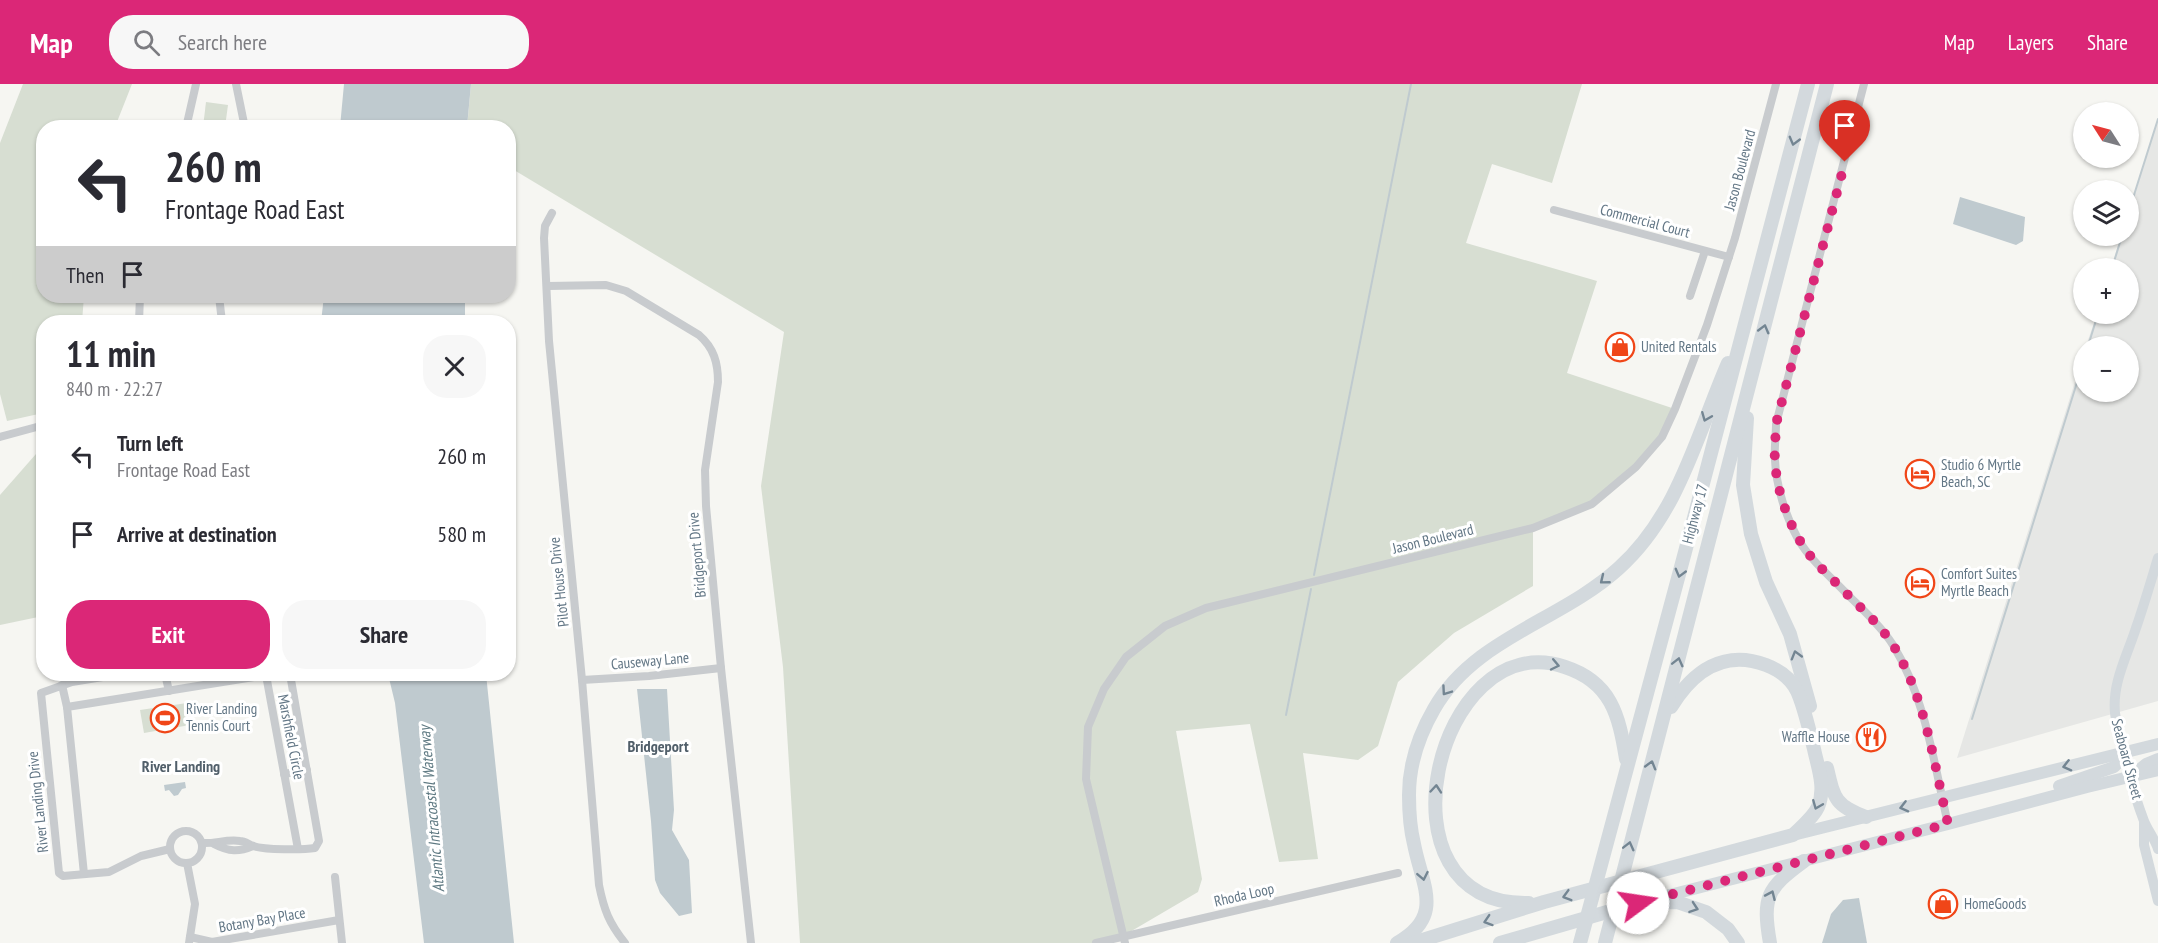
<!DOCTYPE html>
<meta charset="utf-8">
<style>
:root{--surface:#fff;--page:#f7f7f7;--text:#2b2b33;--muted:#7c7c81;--accent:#db2777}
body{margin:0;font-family:"PT Sans Narrow",sans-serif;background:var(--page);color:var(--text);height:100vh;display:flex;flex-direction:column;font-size:22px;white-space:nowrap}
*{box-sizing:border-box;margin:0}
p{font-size:20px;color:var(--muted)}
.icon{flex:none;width:33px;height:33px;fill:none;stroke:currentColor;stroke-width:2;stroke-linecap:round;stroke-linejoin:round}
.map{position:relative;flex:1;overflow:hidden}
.drawer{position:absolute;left:36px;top:231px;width:480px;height:366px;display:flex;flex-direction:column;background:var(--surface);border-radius:24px;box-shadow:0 2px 4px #0004}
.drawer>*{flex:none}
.guide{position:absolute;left:36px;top:36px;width:480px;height:183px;border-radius:24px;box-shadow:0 2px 4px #0004;background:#fff;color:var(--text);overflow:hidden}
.needle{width:39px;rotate:306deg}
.buttons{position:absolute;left:2073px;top:18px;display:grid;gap:12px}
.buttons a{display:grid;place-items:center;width:66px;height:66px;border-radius:50%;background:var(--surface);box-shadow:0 2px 4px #0004;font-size:30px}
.pin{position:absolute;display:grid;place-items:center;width:51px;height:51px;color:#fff;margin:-62px -26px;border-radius:50% 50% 50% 0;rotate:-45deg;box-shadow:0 0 6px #0007}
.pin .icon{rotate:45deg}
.me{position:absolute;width:66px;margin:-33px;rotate:76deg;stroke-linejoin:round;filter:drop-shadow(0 0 4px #0008)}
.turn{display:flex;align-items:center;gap:21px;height:126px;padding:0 30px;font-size:27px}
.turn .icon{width:78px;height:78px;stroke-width:2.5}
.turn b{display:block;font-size:42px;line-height:51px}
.then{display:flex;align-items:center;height:57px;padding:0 30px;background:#0003;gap:12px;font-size:22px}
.round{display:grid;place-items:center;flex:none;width:63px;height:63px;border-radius:24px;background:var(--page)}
.head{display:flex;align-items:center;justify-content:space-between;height:102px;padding:0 30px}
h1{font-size:36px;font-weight:700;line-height:45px}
.button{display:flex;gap:12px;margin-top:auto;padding:12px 30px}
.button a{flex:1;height:69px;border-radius:24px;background:var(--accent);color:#fff;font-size:24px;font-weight:700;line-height:69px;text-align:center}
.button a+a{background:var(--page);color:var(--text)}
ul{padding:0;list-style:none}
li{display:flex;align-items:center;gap:18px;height:78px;padding:0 30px}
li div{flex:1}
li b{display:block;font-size:22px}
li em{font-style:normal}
header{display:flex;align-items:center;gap:36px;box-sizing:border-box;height:84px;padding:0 30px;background:var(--accent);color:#fff}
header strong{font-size:28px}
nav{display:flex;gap:33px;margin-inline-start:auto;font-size:21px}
.search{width:420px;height:54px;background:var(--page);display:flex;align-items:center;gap:15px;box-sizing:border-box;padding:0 21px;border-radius:24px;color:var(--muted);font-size:22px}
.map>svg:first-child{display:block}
.built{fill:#e6e7e5}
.green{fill:#d7ded2}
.water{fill:#bfcacf}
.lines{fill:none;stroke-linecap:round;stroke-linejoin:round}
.stream{stroke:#bfcacf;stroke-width:2}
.street{stroke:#c8cbce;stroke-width:8}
.secondary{stroke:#d3d9dd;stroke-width:10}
.primary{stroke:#d3d9dd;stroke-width:12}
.highway{stroke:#d3d9dd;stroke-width:14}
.oneway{stroke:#738592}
.route{stroke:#db2777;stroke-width:10;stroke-dasharray:0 18}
.labels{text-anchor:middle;stroke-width:6;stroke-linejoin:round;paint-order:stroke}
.street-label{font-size:15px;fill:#627685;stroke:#fff}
.poi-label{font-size:15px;fill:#627685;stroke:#fff;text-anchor:start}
.neighbourhood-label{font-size:16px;font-weight:bold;fill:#515f6a;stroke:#fff}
.water-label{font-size:16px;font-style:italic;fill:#5e7982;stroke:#fff}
</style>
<header>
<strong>Map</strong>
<div class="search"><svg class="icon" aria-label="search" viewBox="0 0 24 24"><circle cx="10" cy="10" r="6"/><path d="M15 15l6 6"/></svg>Search here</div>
<nav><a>Map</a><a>Layers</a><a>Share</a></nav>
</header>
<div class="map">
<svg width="2158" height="859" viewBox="0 0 2158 859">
<rect width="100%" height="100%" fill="#f6f6f2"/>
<polygon class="built" points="2158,35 2158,617 1957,674 2083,272 2084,308 2128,308 2128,262 2086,262 2097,230 2128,230 2128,184 2111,184 2121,152 2128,152 2129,129"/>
<g class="green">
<polygon points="23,0 132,0 115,43 44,44 44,212 84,212 82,238 44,238 43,329 7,337 0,310 0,59"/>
<polygon points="471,0 1582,0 1552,99 1492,80 1466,159 1597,197 1567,289 1675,325 1662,353 1636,383 1592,420 1533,444 1533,502 1454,549 1398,598 1378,662 1358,676 1303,669 1318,775 1279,778 1250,640 1176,647 1202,795 1198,808 1123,852 1096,859 800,859 783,583 761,402 784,248 509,83 508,44 467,44"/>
<polygon points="206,18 228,21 225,43 203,43"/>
<polygon points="43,362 43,532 0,541 0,411"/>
<polygon points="187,619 190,641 144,649 140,626"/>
</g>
<g class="water">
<polygon points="344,0 471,0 467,43 340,43"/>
<polygon points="1960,113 2025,133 2023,157 2016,161 1953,140"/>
<polygon points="324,212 465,212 465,238 321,238"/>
<polygon points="388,590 486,590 514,859 424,859 395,619"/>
<polygon points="637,605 667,605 674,726 672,746 689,776 692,829 679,832 660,809 655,796 651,737"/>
<polygon points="185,698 186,704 182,705 178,711 174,712 169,706 165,707 164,701"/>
<polygon points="1859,814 1867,859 1822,859 1831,830 1843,816"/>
</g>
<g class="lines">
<g class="stream">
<polyline points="2128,130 2158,35"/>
<polyline points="2112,184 2122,152"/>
<polyline points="2088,262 2098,230"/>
<polyline points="1314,491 1411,0"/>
<polyline points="1286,631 1311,505"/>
<polyline points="1972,635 2084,276"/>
</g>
<g class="street">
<polyline points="236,0 245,44"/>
<path d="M1864,0L1776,340C1776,352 1774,364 1775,376C1776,402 1786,433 1798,455C1810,476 1831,493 1847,510C1863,526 1881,542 1893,561C1926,615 1934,680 1948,740"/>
<polyline points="186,44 196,0"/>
<polyline points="1554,126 1729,173"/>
<path d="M552,129L545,142L544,154L549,257L582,596L599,801C604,826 609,839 625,859"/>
<path d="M548,202L606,201L626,207L699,251C714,264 718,279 718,298L705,386L706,422L721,584L751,859"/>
<polyline points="219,212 222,238"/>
<polyline points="1690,212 1705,167"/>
<polyline points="139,238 140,212"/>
<polyline points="0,353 44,341"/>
<polyline points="121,590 72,598 41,609 59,789 63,792 109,788 141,772 170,765"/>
<polyline points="165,590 169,607"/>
<polyline points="582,596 649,592 721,584"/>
<polyline points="62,601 67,623"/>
<polyline points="284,690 307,686"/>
<circle cx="186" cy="763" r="16"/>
<path d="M202,759C215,760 226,755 240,757C245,757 248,760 253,762C265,766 303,766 315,764L319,757L290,590"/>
<path d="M214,760C229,768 239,768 253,762"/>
<polyline points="187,779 195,820 189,859"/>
<polyline points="84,790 67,623 266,591 298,765"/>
<polyline points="335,793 342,859"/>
<polyline points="190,853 212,858 339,836"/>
<polyline points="1096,859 1398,789"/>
<polyline points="1125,859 1086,695 1088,643 1104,605 1126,573 1165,542 1206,524 1533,444 1592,420 1636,383 1662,353 1675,325 1707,241 1735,154 1776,0"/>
</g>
<g class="secondary">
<path d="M2158,474C2151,497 2144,521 2136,544C2127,572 2112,599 2115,629C2119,659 2133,708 2144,737C2148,747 2155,755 2158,765"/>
<polyline points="2144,739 2144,761 2158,817"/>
</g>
<g class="primary">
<polyline points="2134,690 2146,680 2158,675"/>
<polyline points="2059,702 2114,683 2119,678 2124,668"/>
<polyline points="1793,751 2158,660"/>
<polyline points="1654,815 1948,740 2087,703 2158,686"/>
</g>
<g class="highway">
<polyline points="1747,334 1743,401 1751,450 1766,498 1790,550 1810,622"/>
<path d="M1827,684C1834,714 1835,722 1866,733"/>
<path d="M1529,819C1369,824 1436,539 1565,583C1611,598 1619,631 1626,675"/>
<path d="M1397,859C1445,832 1422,802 1414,760C1410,744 1409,727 1409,711C1409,681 1419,651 1434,625C1474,554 1561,537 1619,484C1679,430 1697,350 1728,279"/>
<path d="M1413,859L1544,818L1793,751C1801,743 1813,734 1818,723C1826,704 1818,684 1814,665C1809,646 1805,625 1797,607C1791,595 1779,586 1766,581C1724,565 1693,587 1671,623"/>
<polyline points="1500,859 1638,819 1677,818 1706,828 1728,845 1738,859"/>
<polyline points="1580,859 1685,468 1808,0"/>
<polyline points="1605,859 1827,0"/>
<path d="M1770,859C1762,813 1767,804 1804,777"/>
</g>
</g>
<defs><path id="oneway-chevron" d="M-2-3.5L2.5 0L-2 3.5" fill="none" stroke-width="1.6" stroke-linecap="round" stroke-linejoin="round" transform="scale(1.5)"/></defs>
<g class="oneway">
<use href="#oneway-chevron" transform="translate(1794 57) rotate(105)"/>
<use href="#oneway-chevron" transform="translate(1764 245) rotate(-75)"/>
<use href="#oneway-chevron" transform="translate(1706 333) rotate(112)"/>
<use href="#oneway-chevron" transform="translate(1680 489) rotate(105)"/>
<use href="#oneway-chevron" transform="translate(1604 496) rotate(141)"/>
<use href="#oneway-chevron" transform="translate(1796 571) rotate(-106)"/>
<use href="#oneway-chevron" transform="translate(1678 578) rotate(-76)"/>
<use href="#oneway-chevron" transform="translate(1555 581) rotate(12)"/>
<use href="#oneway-chevron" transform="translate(1446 607) rotate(125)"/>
<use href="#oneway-chevron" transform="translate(1651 681) rotate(-74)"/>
<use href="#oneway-chevron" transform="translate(2067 682) rotate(166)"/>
<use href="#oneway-chevron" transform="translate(1436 705) rotate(-85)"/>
<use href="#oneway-chevron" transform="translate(1817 721) rotate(112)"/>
<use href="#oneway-chevron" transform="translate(1904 723) rotate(166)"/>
<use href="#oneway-chevron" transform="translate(1629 762) rotate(-76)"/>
<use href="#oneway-chevron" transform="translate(1423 792) rotate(79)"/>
<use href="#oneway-chevron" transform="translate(1771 811) rotate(-66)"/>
<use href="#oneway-chevron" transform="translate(1567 812) rotate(164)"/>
<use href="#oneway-chevron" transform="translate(1694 824) rotate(19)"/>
<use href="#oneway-chevron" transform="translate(1488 837) rotate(162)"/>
</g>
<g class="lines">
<path class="route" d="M1638,819L1948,740C1934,680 1926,615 1893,561C1881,542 1863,526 1847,510C1831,493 1810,476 1799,455C1786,433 1776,402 1775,376C1774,364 1776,352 1776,340L1845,78"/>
</g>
<defs>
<g id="shop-ring" transform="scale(1.5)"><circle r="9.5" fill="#fff" stroke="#f04618" stroke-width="1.5"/><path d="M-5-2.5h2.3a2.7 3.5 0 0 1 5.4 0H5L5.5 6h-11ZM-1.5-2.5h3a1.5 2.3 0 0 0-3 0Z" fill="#f04618"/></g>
<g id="hotel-ring" transform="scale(1.5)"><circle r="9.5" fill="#fff" stroke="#f04618" stroke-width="1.5"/><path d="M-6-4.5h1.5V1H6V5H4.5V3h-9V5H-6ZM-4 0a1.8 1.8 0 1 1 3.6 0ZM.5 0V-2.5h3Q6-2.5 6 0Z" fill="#f04618"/></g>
<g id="stadium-ring" transform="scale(1.5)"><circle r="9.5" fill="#fff" stroke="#f04618" stroke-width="1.5"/><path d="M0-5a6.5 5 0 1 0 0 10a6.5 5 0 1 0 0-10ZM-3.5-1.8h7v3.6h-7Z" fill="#f04618"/></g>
<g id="restaurant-ring" transform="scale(1.5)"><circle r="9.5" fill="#fff" stroke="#f04618" stroke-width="1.5"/><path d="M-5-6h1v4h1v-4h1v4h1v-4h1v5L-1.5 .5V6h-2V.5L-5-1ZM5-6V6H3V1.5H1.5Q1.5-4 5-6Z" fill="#f04618"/></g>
</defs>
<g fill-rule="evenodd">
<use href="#shop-ring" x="1620" y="263"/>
<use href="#hotel-ring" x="1920" y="390"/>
<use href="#hotel-ring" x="1920" y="499"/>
<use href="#stadium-ring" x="165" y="634"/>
<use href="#restaurant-ring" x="1871" y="653"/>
<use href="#shop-ring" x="1943" y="820"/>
</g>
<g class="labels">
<g class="street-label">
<text transform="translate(1740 86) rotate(-75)" y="5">Jason Boulevard</text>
<text transform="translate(1645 137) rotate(15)" y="5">Commercial Court</text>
<text transform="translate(1695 430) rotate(-75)" y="5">Highway 17</text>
<text transform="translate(1433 455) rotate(-14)" y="5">Jason Boulevard</text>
<text transform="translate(697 471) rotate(-95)" y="5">Bridgeport Drive</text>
<text transform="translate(559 498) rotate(-96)" y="5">Pilot House Drive</text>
<text transform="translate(650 577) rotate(-5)" y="5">Causeway Lane</text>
<text transform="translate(291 653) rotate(79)" y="5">Marshfield Circle</text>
<text transform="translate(2127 675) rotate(75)" y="5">Seaboard Street</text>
<text transform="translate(38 718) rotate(-96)" y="5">River Landing Drive</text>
<text transform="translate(1244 811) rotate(-13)" y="5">Rhoda Loop</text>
<text transform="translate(262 836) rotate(-10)" y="5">Botany Bay Place</text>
</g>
<g class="poi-label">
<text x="1641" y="268">United Rentals</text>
<text x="1941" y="386">Studio 6 Myrtle<tspan x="1941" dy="17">Beach, SC</tspan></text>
<text x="1941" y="495">Comfort Suites<tspan x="1941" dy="17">Myrtle Beach</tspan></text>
<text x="186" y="630">River Landing<tspan x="186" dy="17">Tennis Court</tspan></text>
<text x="1850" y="658" text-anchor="end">Waffle House</text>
<text x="1964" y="825">HomeGoods</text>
</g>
<g class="neighbourhood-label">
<text x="658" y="668">Bridgeport</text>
<text x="181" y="688">River Landing</text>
</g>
<g class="water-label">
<text transform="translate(431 725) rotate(-95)" y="6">Atlantic Intracoastal Waterway</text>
</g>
</g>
</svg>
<div class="buttons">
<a><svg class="needle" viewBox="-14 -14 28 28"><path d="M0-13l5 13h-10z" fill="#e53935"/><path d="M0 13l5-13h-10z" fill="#7c7c81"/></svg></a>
<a><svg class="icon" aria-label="layers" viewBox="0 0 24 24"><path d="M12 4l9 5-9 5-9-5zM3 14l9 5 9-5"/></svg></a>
<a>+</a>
<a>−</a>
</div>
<div class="pin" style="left:1845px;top:78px;background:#d93025"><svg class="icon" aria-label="arrive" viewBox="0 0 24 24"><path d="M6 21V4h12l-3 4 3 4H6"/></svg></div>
<svg class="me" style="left:1638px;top:819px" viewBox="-20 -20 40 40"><circle r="19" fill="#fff"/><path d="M0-13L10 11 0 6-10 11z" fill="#db2777"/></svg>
<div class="guide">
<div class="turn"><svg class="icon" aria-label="left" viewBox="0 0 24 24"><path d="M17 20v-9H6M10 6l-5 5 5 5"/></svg><div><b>260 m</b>Frontage Road East</div></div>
<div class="then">Then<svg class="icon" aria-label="arrive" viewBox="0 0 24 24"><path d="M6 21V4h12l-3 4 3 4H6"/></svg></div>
</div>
<section class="drawer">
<div class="head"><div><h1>11 min</h1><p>840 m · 22:27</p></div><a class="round"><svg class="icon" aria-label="close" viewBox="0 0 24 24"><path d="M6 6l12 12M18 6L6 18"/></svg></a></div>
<ul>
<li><svg class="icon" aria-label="left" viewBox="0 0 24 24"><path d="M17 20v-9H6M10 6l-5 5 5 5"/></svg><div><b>Turn left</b><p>Frontage Road East</p></div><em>260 m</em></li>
<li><svg class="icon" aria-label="arrive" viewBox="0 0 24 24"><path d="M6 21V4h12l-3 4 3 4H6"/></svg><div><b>Arrive at destination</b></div><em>580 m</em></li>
</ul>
<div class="button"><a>Exit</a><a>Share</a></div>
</section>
</div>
